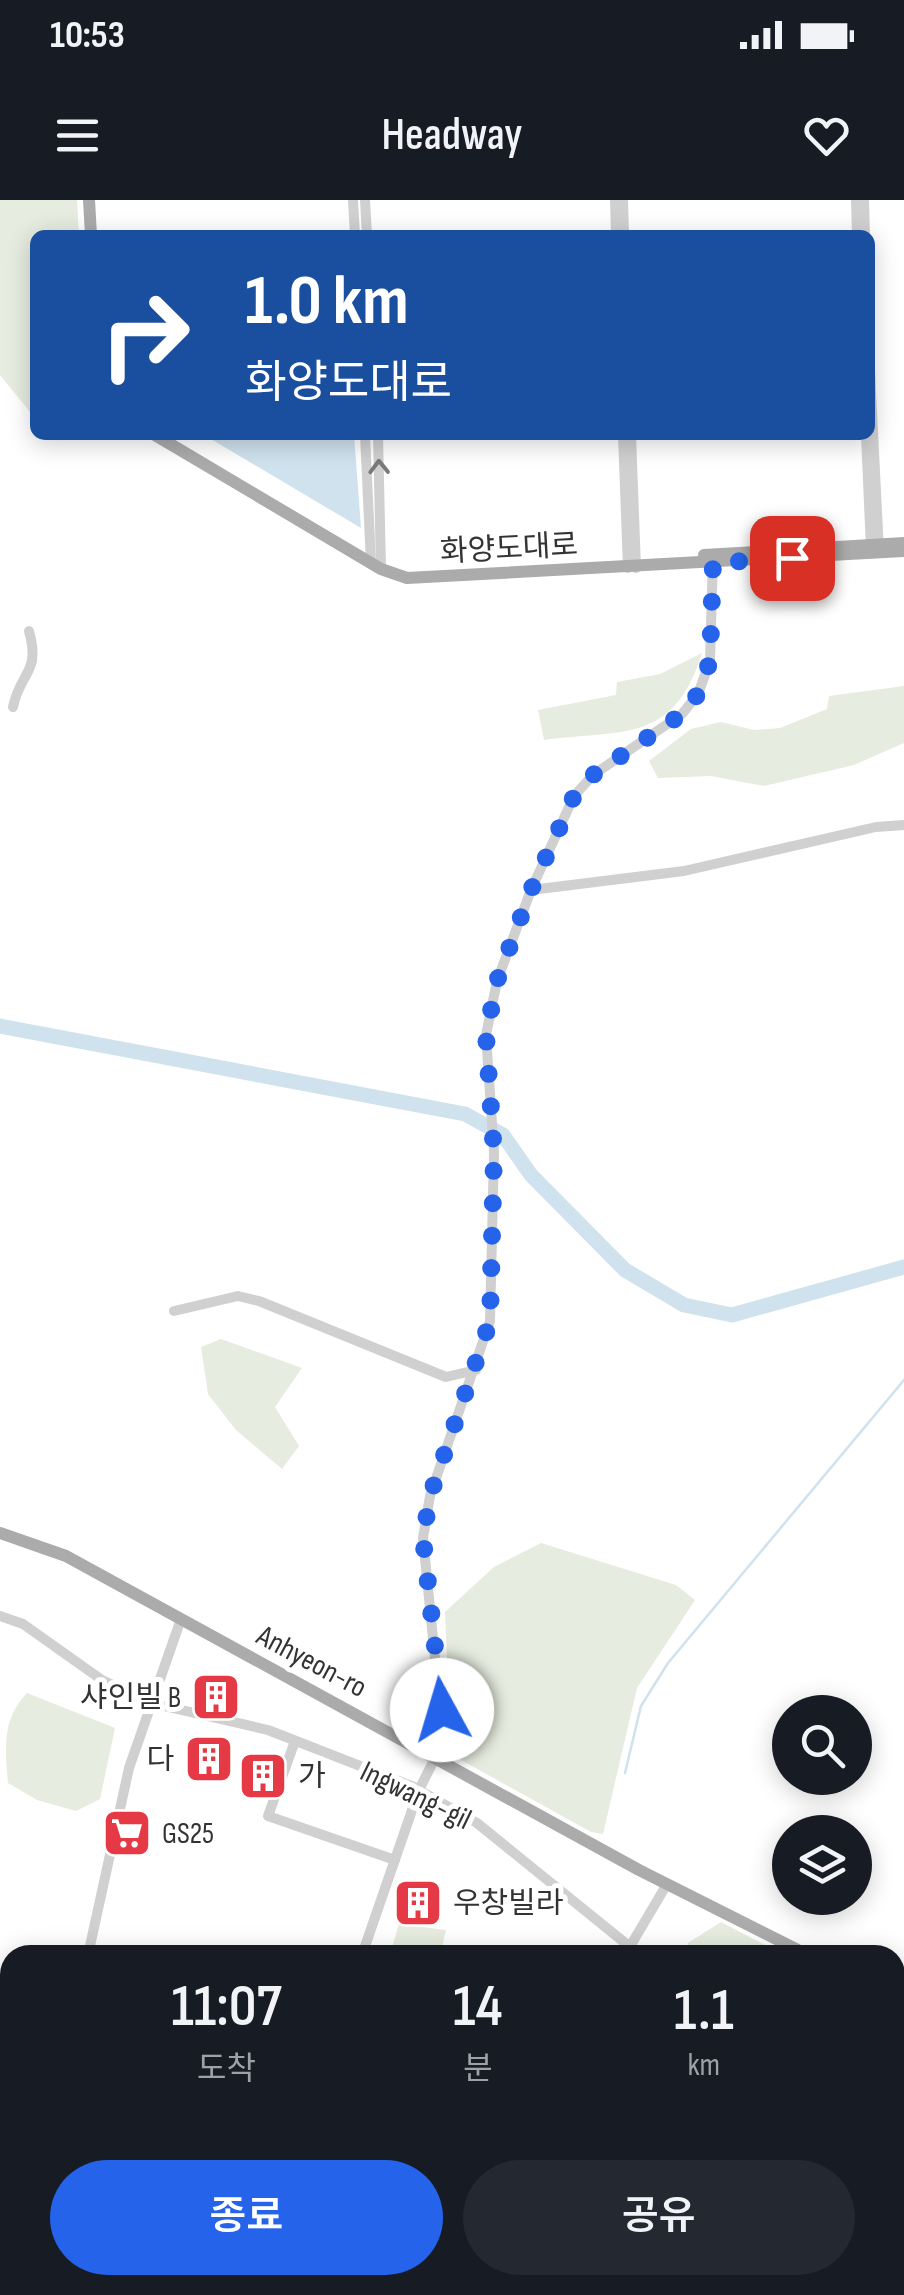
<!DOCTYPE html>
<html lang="ko">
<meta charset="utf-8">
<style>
:root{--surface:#171b24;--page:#242831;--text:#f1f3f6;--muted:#9ea1a6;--accent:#2563eb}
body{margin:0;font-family:"Sofia Sans Condensed","Noto Sans KR",sans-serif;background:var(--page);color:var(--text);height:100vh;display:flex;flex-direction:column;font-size:38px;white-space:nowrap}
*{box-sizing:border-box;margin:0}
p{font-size:32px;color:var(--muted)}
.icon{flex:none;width:55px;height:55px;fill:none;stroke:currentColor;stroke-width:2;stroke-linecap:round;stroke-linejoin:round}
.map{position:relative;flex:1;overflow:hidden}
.drawer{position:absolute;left:0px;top:1745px;width:905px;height:350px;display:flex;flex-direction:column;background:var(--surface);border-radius:30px 30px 0 0;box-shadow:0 5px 25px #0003}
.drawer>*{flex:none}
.top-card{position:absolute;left:30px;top:30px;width:845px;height:210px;border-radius:15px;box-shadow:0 5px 25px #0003;background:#1a4fa0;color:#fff;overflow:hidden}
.tools{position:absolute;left:772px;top:1495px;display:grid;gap:20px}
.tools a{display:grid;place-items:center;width:100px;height:100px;border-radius:50%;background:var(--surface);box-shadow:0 5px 25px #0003;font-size:50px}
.pin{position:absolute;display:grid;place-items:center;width:85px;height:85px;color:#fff;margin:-42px;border-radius:20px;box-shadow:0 5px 15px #0006}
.me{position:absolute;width:110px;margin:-55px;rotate:354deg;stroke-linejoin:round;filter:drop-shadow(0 0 8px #0008)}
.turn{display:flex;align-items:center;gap:35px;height:210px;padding:0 50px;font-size:45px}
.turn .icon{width:130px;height:130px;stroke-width:2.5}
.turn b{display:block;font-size:70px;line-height:85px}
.eta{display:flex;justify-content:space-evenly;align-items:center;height:170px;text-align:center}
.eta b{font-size:60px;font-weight:600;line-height:70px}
.primary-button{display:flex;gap:20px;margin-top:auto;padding:20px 50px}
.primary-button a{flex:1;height:115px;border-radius:60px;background:var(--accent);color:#fff;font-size:40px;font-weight:600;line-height:115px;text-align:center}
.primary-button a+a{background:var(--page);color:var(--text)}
.status{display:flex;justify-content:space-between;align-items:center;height:70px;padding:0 50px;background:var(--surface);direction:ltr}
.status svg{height:28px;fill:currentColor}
header{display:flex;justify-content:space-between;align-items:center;height:130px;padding:0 50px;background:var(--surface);font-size:45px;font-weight:600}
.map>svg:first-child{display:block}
.green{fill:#e6ecdf}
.water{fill:#cfe2ee}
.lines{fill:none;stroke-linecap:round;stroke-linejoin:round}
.stream{stroke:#cfe2ee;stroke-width:2.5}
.river{stroke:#cfe2ee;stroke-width:15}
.minor{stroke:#d0d0d0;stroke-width:10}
.major{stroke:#ababab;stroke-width:12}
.oneway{stroke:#7a7a7a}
.route{stroke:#2563eb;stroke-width:18;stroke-dasharray:0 32.4}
.labels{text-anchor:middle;stroke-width:10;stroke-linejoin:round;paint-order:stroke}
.street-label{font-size:30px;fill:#333;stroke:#fff}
.poi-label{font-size:30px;fill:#333;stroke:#fff;text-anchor:start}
</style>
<div class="status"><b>10:53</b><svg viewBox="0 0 49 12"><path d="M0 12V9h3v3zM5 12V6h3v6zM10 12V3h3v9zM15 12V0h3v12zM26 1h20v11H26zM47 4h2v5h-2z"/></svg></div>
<header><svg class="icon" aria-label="menu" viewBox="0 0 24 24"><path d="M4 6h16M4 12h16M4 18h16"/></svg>Headway<svg class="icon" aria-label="heart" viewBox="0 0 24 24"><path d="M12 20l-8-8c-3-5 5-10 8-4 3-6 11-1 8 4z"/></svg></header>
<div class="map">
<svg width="904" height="2095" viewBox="0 0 904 2095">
<rect width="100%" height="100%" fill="#fff"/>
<g class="green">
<polygon points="0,0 77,0 79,35 35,35 35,218 0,175"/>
<path d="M702,453C673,545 623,529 544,540L538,510L616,495L617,482L660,474Z"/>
<polygon points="904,486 904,543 854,565 764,586 711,576 658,578 649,561 691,529 721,522 754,530 780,528 827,509 829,496"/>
<polygon points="221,1139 302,1168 275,1207 299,1246 282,1269 236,1230 208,1194 201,1147"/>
<polygon points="541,1343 676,1385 695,1400 637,1488 603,1634 591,1632 461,1560 450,1533 445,1412 494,1367"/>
<path d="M27,1493L115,1528L100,1599L76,1611L37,1600L8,1583C5,1548 2,1519 27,1493Z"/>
<polygon points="721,1722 769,1747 772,1755 690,1755 688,1743"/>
<polygon points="399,1724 446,1730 440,1755 390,1755"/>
<polygon points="494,2085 642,2085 644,2095 496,2095"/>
</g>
<polygon class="water" points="204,235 354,235 361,328"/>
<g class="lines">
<g class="stream">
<polyline points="625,1573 641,1506 668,1463 904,1180"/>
<polyline points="191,2095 251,2085"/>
</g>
<polyline class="river" points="0,826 465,914 503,935 531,975 625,1070 684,1105 732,1115 904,1067"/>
<g class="minor">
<polyline points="353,0 355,35"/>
<polyline points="365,0 367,35"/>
<polyline points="615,0 616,35"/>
<polyline points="623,0 624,35"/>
<polyline points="856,0 857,35"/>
<polyline points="864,0 865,35"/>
<polyline points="870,172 879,351"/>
<polyline points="365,235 371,363"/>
<polyline points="378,235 381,369"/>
<polyline points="623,235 628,368"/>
<polyline points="631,235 636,368"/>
<polyline points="866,235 871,349"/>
<path d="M13,507C20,472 41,473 29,431"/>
<polyline points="531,690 684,671 876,627 904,625"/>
<polyline points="174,1111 238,1096 259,1101 446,1177 476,1170"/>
<polyline points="0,1416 23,1424 102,1480 151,1503 268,1530 414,1587 477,1623 640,1755"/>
<polyline points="295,1541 268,1616 395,1660"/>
<polyline points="88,1755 129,1568 181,1419"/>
<polyline points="362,1755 419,1590 436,1556 442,1529 423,1338 430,1296 490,1121 494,953 486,835 497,781 531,690 574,596 593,575 682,514 698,494 710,461 713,356"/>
<polyline points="625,1755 667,1684"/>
<polyline points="0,1829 10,1847"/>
<polyline points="895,1922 904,1923"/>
<polyline points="0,2047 10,2047"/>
<polyline points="796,2085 800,2095"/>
<polyline points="150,2095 157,2085"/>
<polyline points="686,2095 688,2085"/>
</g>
<g class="major">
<polyline points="89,0 91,35"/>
<polyline points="155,235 381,369 407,378 904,351"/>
<polyline points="704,355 904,343"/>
<polyline points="0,1333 66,1356 639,1670 808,1755"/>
<polyline points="895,1783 904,1785"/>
</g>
</g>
<defs><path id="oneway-chevron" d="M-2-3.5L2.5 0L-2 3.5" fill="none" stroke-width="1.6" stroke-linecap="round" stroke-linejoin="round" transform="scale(2.5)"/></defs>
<use class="oneway" href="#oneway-chevron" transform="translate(379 267) rotate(-91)"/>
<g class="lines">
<polyline class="route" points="442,1510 423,1338 430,1296 490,1121 494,953 486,835 497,781 531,690 574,596 593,575 682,514 698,494 710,461 713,363 792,358"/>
</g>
<defs>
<g id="building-square" transform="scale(2.5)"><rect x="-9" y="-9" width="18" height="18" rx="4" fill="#e63946" stroke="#fff"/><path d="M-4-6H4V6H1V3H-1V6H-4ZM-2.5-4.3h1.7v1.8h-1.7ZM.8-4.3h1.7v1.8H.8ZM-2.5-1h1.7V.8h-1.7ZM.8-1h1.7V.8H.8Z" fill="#fff"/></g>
<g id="supermarket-square" transform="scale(2.5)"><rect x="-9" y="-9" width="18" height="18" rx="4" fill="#e63946" stroke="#fff"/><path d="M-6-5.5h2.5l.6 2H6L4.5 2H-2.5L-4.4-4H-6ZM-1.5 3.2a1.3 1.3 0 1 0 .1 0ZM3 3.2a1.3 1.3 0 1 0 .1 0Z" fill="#fff"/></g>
</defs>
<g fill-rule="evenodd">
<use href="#building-square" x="216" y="1497"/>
<use href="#building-square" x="209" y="1559"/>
<use href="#building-square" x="263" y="1576"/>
<use href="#supermarket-square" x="127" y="1633"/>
<use href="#building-square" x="418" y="1703"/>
</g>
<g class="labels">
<g class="street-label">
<text transform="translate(509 348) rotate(-3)" y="10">화양도대로</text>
<text transform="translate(312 1461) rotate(28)" y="10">Anhyeon-ro</text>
<text transform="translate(416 1595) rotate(26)" y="10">Ingwang-gil</text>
</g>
<g class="poi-label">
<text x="181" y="1507" text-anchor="end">샤인빌 B</text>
<text x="174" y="1569" text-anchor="end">다</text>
<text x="298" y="1586">가</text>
<text x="162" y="1643">GS25</text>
<text x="453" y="1713">우창빌라</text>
</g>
</g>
</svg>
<div class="tools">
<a><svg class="icon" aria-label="search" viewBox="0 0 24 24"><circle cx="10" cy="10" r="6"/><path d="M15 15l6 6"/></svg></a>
<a><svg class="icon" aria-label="layers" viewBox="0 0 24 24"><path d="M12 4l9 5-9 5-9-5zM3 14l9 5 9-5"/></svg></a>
</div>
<div class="pin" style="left:792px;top:358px;background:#d93025"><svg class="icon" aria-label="arrive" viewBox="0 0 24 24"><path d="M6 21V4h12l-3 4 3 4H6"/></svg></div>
<svg class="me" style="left:442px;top:1510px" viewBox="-20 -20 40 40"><circle r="19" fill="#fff"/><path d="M0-13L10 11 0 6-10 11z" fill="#2563eb"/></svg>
<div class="top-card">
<div class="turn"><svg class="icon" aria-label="right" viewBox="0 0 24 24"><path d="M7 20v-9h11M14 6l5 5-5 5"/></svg><div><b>1.0 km</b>화양도대로</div></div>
</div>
<section class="drawer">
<div class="eta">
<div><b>11:07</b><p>도착</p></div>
<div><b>14</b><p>분</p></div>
<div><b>1.1</b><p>km</p></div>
</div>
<div class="primary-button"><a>종료</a><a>공유</a></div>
</section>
</div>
